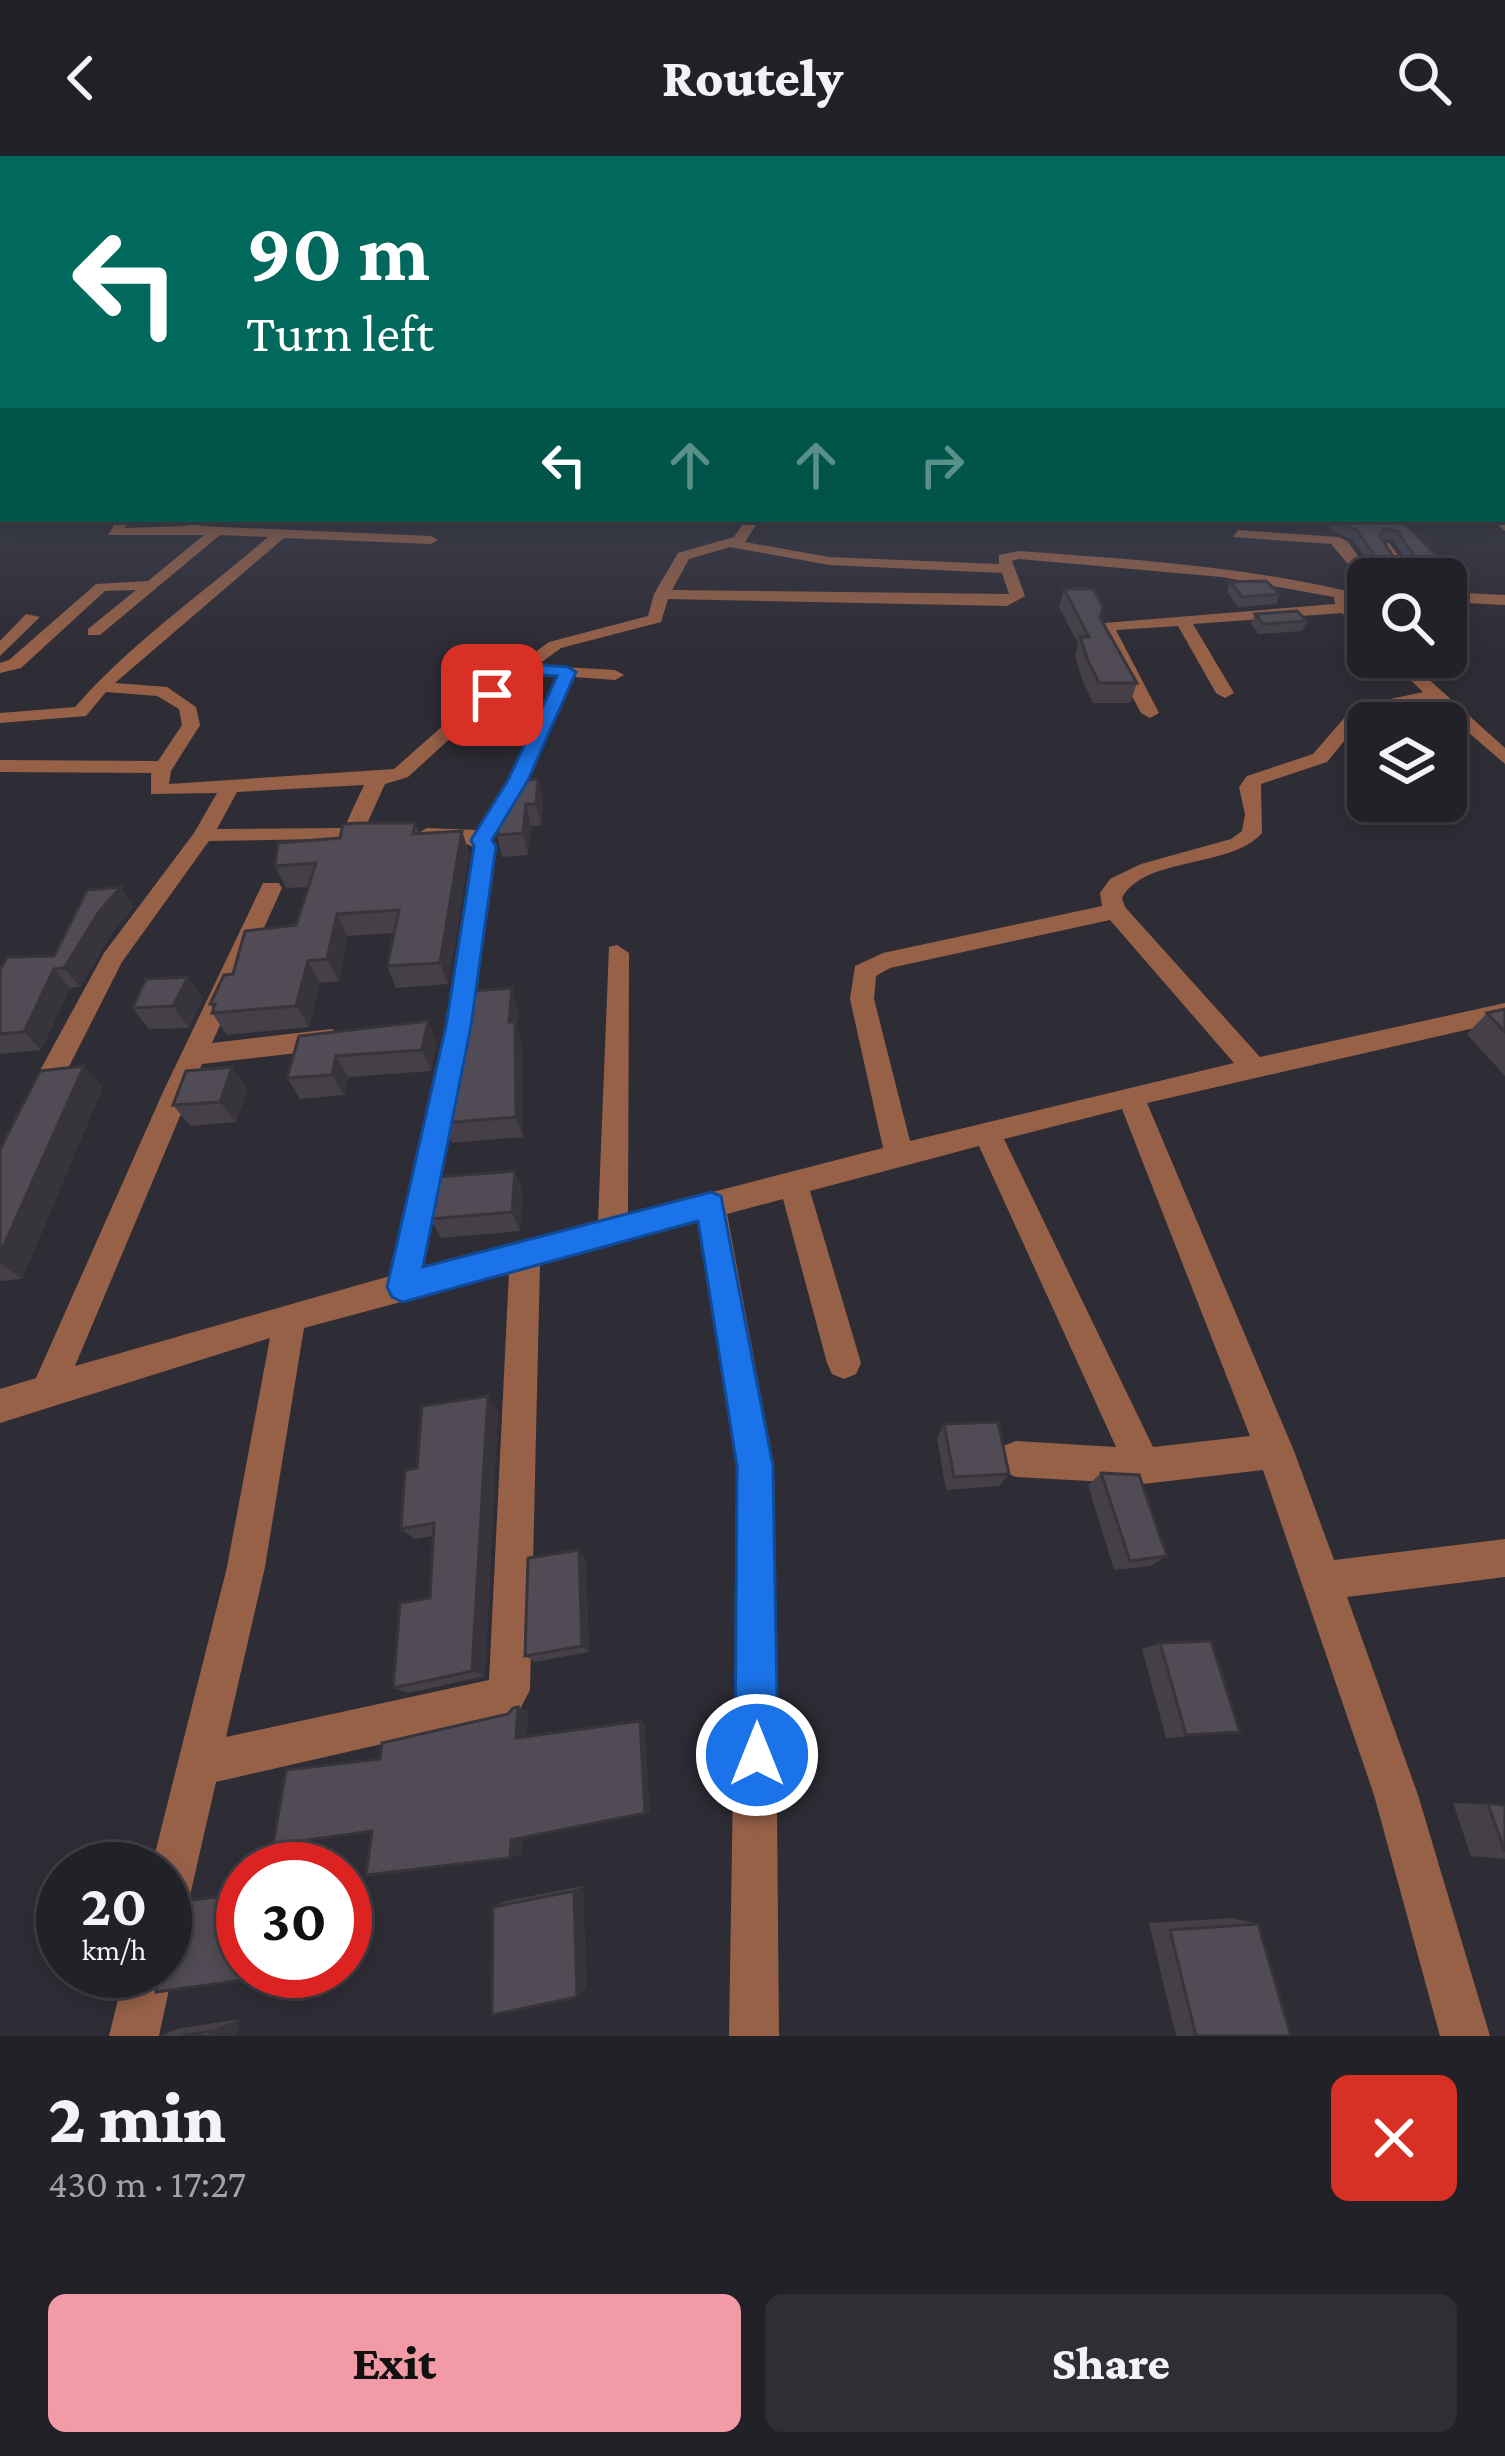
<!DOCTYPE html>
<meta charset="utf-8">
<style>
:root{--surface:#222128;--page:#2e2e34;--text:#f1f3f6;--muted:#a2a3a8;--line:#3f3e45;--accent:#f39aa7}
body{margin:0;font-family:"Crimson Pro",serif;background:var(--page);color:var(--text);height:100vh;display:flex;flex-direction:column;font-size:45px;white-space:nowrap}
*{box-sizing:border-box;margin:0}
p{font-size:39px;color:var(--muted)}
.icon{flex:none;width:66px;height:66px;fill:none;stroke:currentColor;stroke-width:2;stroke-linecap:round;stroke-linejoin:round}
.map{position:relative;height:1880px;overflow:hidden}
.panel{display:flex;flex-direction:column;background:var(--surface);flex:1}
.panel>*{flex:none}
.guide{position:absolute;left:0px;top:0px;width:1506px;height:366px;box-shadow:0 6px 18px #0003,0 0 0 3px var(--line);background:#00695c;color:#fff;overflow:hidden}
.tools{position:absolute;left:1347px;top:402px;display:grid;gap:24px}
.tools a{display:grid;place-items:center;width:120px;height:120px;border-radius:18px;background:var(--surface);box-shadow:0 6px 18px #0003,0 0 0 3px var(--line);font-size:60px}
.speed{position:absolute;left:36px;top:1686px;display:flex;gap:24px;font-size:60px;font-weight:700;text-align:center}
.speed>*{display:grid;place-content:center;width:156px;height:156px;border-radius:50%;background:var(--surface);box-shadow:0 6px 18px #0003,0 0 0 3px var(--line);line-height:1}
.speed small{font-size:30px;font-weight:400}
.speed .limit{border:18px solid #d22;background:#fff;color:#111}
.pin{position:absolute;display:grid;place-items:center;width:102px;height:102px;color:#fff;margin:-51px;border-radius:24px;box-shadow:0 6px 18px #0006}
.me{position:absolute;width:132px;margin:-66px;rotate:0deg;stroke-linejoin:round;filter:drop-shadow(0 0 9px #0008)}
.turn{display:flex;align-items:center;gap:42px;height:252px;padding:0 48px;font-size:54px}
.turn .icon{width:156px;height:156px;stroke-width:2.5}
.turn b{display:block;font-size:84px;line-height:102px}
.lanes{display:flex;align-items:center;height:114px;padding:0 48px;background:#0003;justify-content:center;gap:60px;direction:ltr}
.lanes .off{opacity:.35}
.round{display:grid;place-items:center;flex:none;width:126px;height:126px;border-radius:18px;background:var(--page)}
.headline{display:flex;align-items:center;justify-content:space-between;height:204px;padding:0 48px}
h1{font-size:72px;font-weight:800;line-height:90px}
.action{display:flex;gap:24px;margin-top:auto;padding:24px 48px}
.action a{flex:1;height:138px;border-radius:18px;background:var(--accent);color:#111;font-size:48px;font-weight:800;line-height:138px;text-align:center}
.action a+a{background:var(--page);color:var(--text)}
header{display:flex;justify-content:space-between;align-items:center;height:156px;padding:0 48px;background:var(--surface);font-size:54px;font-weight:800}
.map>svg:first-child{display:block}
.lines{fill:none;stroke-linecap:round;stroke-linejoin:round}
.minor{fill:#976148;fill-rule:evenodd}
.wall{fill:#454048}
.shaded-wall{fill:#38343b}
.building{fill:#504b54;stroke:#38343b;stroke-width:3}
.route{fill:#1a73e8;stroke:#114b97;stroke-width:3}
</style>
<header><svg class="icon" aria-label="back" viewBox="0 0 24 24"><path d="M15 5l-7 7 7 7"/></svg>Routely<svg class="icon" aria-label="search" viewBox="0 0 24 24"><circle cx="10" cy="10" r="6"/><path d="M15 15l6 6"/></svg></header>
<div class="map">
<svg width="1505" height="1880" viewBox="0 0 1505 1880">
<rect width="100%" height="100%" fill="#2e2c35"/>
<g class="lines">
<g class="minor">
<polygon points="1504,360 1505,362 1505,375 1492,363"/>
<path d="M118,363H132L124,372L185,370L193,363H208L200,370L431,380L438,384L431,388L284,382L115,527L167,531L196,551L200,569L171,615L169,628L394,613L489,529L549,486L648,460L654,438L678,397L734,381L746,363H760L745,386L829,401L999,408V399L1019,395C1129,403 1240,410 1347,435L1348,445L1368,468V483L1342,457L1193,468L1234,537L1225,542L1216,537L1178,470L1116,474L1159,557L1150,562L1141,557L1098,478L1104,467L1335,448L1334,441L1222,421L1019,403L1012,405L1025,440L1007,450L668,443L661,466L561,492L501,536L408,621L385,628L365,672L383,674V682L209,685L122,806L49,950H29L25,942L104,797L194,677L217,637L151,638V617L0,616V604L158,605L182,569L179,553L157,540L106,536L86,560L0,567V557L75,551C131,487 203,437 268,381L220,379L100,479H88V473L136,434L105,435L21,512L0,517V507L9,504L96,428L148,425L204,379H108ZM730,391L829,409L1002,417L1009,438L672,434L689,403ZM364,629L344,672L217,673L237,636Z"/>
<polygon points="1238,374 1339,381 1348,386 1375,423 1363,426 1331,388 1233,381"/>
<polygon points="1379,387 1389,387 1416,423 1401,423"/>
<polygon points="1446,436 1505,439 1505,449 1446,446"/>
<polygon points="26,458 40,461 0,500 0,485"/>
<path d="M1386,501H1404L1505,592V608L1432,545L1374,557L1358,568L1327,606L1261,628L1262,677C1230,713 1144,700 1122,742L1125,751L1260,901L1505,847V865L1147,947L1294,1295L1334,1404L1505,1383V1421L1347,1441L1418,1639L1490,1880H1440L1374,1639L1263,1314L1143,1328L1016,1321L1003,1316L998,1303L1003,1290L1016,1285L1116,1291L979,990L810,1035L861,1207L856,1218L844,1223L832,1218L827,1207L783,1043L727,1058L774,1310L779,1880H729L738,1310L699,1065L540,1108L530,1534L518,1557L216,1626L188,1748L181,1764L165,1771V1713H151L227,1411L270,1182L0,1267V1233L36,1222L163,936L263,727H279L282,732L212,887L332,873L345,883L332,893L202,908L75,1210L390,1120L445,870L474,692C456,679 433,691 417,678L427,672L477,674L508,624L558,520L544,518V510L615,514L624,519L615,524L574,521L528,624L491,684L496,690L471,870L423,1111L598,1066L609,791L617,789L629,797L628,1058L883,992L850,843L855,810L883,797L1102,750L1100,737L1110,723L1141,708L1231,683L1242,675L1245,658L1239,631L1247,620L1313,598L1346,560L1362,549L1423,536ZM1110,764L1234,907L910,985L874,843L876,820L890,812ZM1122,953L1250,1280L1153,1291L1004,983ZM509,1117L489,1524L226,1581L265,1411L304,1172Z"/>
<polygon points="165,1798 173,1815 159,1880 109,1880 125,1815 165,1815"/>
</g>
</g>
<g class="wall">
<polygon points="1325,363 1401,363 1452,417 1446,427 1446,423 1419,423 1393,384 1382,383 1401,413 1396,423 1379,421 1352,383 1333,376"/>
<polygon points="1230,426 1280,438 1276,448 1238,451 1227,436"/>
<polygon points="1064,433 1100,462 1137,527 1130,547 1093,547 1082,524 1075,499 1078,488 1059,451"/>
<polygon points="1255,458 1307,465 1302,475 1258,478 1251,468"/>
<polygon points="538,623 543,645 541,670 531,670 528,699 502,701 497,679"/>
<polygon points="415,667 419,678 462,675 469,697 448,828 396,832 387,810 394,777 347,780 339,825 320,827 309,871 227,879 212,857 213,853 210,848 233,818 296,769 308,731 286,732 275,710 340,682"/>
<polygon points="134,750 113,775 80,831 70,832 41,894 0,898 0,814 54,800"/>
<polygon points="203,842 189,872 149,873 132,852"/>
<polygon points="518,853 517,871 522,886 523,981 452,987 443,967"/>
<polygon points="1505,853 1505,920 1467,878 1487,857"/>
<polygon points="299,880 437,886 431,915 348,921 344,939 300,943 287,922"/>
<polygon points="103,931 22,1123 0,1125 0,993"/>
<polygon points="247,932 236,966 190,970 173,949"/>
<polygon points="523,1034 520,1075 441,1082 430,1063"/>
<polygon points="498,1255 485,1520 409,1537 393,1532 430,1442 433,1380 415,1383 401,1373 417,1312"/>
<polygon points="944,1268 1009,1318 999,1330 946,1334 937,1282"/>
<polygon points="1101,1317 1167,1400 1150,1410 1114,1414 1088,1329"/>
<polygon points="579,1394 586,1404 589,1496 535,1506 525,1500"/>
<polygon points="1160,1487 1240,1576 1166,1582 1142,1493"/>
<polygon points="1453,1647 1505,1649 1505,1703 1471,1700"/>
<polygon points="583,1730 586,1831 493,1751 506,1745"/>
<polygon points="1233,1762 1258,1768 1291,1880 1176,1880 1149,1767"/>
<polygon points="239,1863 237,1880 160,1880 176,1873"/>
</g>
<g class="shaded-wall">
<polygon points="538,623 543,645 541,670 536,648"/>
<polygon points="526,648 531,670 528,699 523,677"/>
<polygon points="462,675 469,697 448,828 440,807"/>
<polygon points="121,731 134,750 113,775 80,831 64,812 99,756"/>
<polygon points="337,758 347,780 339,825 327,803"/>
<polygon points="308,805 320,827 309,871 296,850"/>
<polygon points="54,813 70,832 41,894 24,876"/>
<polygon points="188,821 203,842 189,872 173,850"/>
<polygon points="512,832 518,853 517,871 522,886 523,981 516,961 509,866"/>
<polygon points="428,865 437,886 431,915 422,894"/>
<polygon points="336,900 348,921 344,939 332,919"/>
<polygon points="84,910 103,931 22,1123 0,1107 0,1098"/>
<polygon points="232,911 247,932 236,966 220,946"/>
<polygon points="515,1015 523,1034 520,1075 512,1056"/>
<polygon points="488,1240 498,1255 485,1520 472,1515"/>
<polygon points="579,1394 586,1404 589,1496 582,1490"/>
<polygon points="518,1551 528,1555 527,1584 516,1582"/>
<polygon points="640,1565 645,1568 650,1656 645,1657"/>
<polygon points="523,1682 522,1699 510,1702 511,1684"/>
<polygon points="583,1730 586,1831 577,1841 574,1735"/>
<polygon points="259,1815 275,1815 258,1822"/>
<polygon points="239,1863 237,1880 210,1880 211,1875"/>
</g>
<g class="building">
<polygon points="1503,235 1505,237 1505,327 1503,324"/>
<polygon points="1335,363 1401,363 1452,417 1425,415 1397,375 1384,373 1380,380 1401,413 1384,412 1356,374 1337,367"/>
<polygon points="1266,425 1280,438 1242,441 1230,426"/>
<polygon points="1064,433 1093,433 1103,451 1100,462 1137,527 1099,527 1088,505 1080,481 1089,481"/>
<polygon points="1297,455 1307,465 1263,468 1255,458"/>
<polygon points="538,623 536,648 526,648 523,677 497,679 500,646 514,625"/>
<polygon points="360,667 415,667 413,678 462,675 440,807 387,810 399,754 337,758 327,803 308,805 296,850 212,857 215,848 210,848 224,819 233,818 245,775 296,769 316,707 275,710 278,687 340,682 343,668"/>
<polygon points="121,731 99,756 64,812 54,813 24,876 0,878 0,814 7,801 54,800 87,734"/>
<polygon points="188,821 173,850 132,852 146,823"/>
<polygon points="512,832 509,866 515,865 516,961 443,967 471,835"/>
<polygon points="1505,853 1505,876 1487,857"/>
<polygon points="428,865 422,894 336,900 332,919 287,922 299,880"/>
<polygon points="84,910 0,1098 0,993 40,915"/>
<polygon points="232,911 220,946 173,949 186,915"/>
<polygon points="515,1015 512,1056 430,1063 436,1021"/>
<polygon points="488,1240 472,1515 393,1532 400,1447 430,1442 434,1367 401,1373 405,1314 417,1312 422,1250"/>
<polygon points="998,1266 1009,1318 954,1321 944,1268"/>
<polygon points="1101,1317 1139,1319 1167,1400 1130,1405"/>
<polygon points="579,1394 582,1490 525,1500 528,1402"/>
<polygon points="1211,1485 1240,1576 1186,1579 1160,1487"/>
<polygon points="518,1551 516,1582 640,1565 645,1657 511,1684 510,1702 366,1719 372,1675 273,1689 286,1614 380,1603 382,1587 508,1558 513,1552"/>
<polygon points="1488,1648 1505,1649 1505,1696"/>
<polygon points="574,1735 577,1841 492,1859 493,1751"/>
<polygon points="243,1738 243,1815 259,1815 258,1822 156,1836 160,1815 165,1815 165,1793 175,1746"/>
<polygon points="1258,1768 1291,1880 1196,1880 1170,1774"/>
<polygon points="211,1875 210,1880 182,1880"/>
</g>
<linearGradient id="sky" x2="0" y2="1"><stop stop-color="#19181d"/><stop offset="0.47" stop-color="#464b5c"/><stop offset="1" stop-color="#464b5c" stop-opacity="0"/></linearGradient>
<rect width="1505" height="498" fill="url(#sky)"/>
<polygon class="route" points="521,507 568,511 576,516 528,624 492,684 496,690 471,870 423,1111 711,1036 721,1040 773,1310 778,1599 772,1614 757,1621 741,1614 735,1599 737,1310 698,1065 403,1146 392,1141 387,1131 446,870 474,690 471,684 508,624 557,520 525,518 499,543 486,543 486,535"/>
</svg>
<div class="tools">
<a><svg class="icon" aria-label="search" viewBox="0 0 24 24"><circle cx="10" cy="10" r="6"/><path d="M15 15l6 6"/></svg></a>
<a><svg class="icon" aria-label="layers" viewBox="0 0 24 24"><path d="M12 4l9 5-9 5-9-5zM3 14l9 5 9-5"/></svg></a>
</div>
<div class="speed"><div>20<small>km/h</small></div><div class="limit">30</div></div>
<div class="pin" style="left:492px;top:539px;background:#d93025"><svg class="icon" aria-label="arrive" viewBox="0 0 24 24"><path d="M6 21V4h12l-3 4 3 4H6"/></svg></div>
<svg class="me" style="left:757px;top:1599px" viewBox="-20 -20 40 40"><circle r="17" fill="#1a73e8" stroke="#fff" stroke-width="3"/><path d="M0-11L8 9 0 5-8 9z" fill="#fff"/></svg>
<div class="guide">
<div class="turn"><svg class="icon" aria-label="left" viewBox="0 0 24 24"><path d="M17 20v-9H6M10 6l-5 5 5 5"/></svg><div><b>90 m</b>Turn left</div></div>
<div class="lanes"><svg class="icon" aria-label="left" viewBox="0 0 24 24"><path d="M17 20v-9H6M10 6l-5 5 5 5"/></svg><svg class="icon off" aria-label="ahead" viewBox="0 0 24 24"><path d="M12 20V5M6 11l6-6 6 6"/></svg><svg class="icon off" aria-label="ahead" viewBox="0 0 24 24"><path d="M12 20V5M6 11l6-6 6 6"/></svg><svg class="icon off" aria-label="right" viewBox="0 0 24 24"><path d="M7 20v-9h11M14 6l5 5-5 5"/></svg></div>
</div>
</div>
<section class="panel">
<div class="headline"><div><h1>2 min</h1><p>430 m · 17:27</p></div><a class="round" style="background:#d93025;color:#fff"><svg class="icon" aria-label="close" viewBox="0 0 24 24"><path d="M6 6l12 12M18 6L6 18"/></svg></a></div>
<div class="action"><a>Exit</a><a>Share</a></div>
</section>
